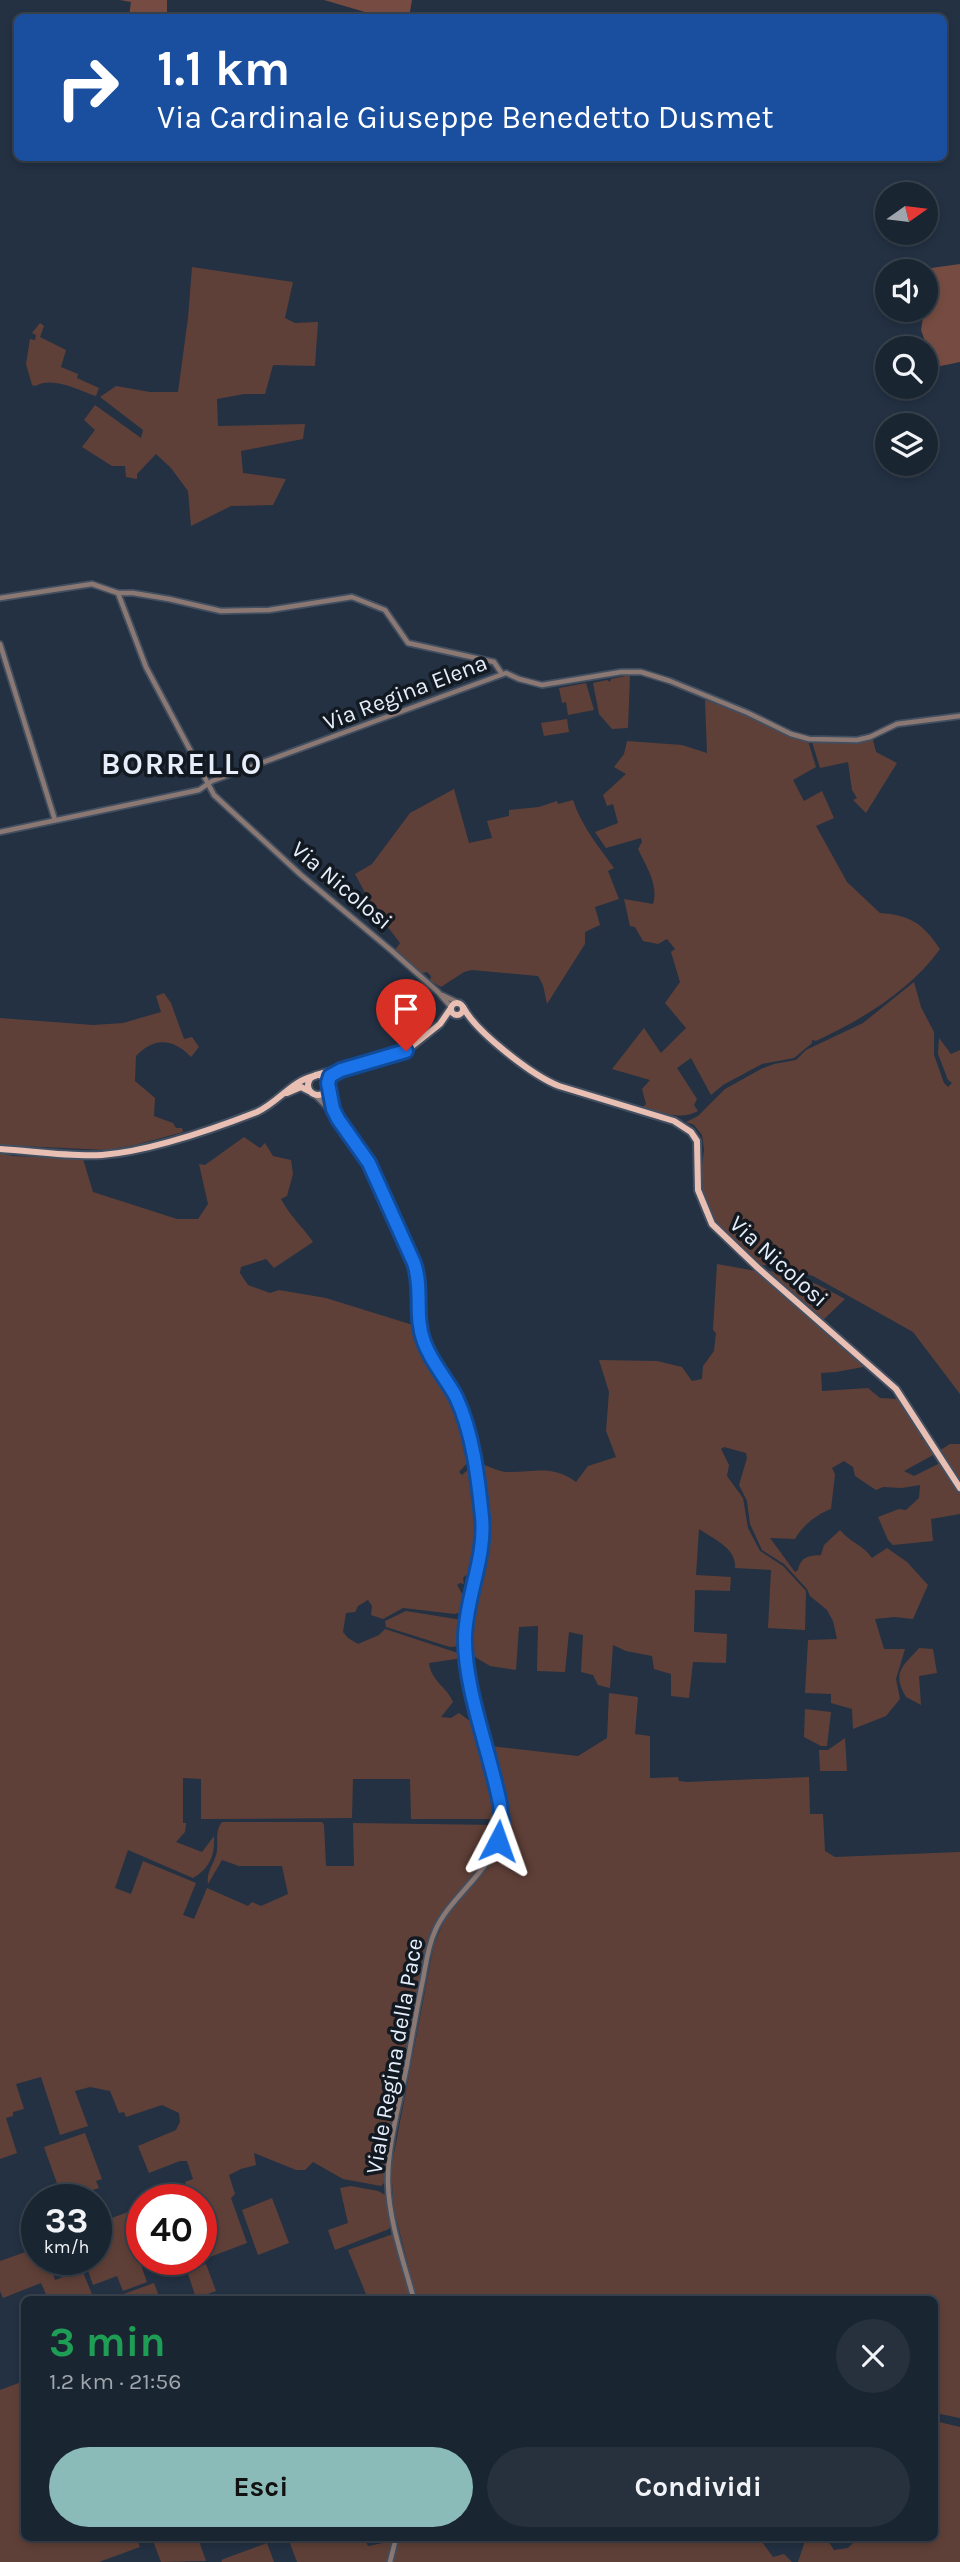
<!DOCTYPE html>
<html lang="it">
<meta charset="utf-8">
<style>
:root{--surface:#1a2532;--page:#27313e;--text:#f1f3f6;--muted:#9fa5ac;--line:#38424d;--accent:#8bbbb9}
body{margin:0;font-family:Karla,sans-serif;background:var(--page);color:var(--text);height:100vh;display:flex;flex-direction:column;font-size:26px;white-space:nowrap}
*{box-sizing:border-box;margin:0}
p{font-size:23px;color:var(--muted)}
.icon{flex:none;width:38px;height:38px;fill:none;stroke:currentColor;stroke-width:2;stroke-linecap:round;stroke-linejoin:round}
.map{position:relative;flex:1;overflow:hidden}
.drawer{position:absolute;left:21px;top:2296px;width:917px;height:245px;display:flex;flex-direction:column;background:var(--surface);border-radius:10px;box-shadow:0 4px 10px #0003,0 0 0 2px var(--line)}
.drawer>*{flex:none}
.guide{position:absolute;left:14px;top:14px;width:933px;height:147px;border-radius:10px;box-shadow:0 4px 10px #0003,0 0 0 2px var(--line);background:#1a4fa0;color:#fff;overflow:hidden}
.needle{width:46px;rotate:76deg}
.tools{position:absolute;left:875px;top:182px;display:grid;gap:14px}
.tools a{display:grid;place-items:center;width:63px;height:63px;border-radius:50%;background:var(--surface);box-shadow:0 4px 10px #0003,0 0 0 2px var(--line);font-size:35px}
.speed{position:absolute;left:21px;top:2184px;display:flex;gap:14px;font-size:35px;font-weight:700;text-align:center}
.speed>*{display:grid;place-content:center;width:91px;height:91px;border-radius:50%;background:var(--surface);box-shadow:0 4px 10px #0003,0 0 0 2px var(--line);line-height:1}
.speed small{font-size:18px;font-weight:400}
.speed .limit{border:10px solid #d22;background:#fff;color:#111}
.pin{position:absolute;display:grid;place-items:center;width:60px;height:60px;color:#fff;margin:-72px -30px;border-radius:50% 50% 50% 0;rotate:-45deg;box-shadow:0 0 7px #0007}
.pin .icon{rotate:45deg}
.me{position:absolute;width:77px;margin:-38px;rotate:4deg;stroke-linejoin:round;filter:drop-shadow(0 0 5px #0008)}
.turn{display:flex;align-items:center;gap:24px;height:147px;padding:0 28px;font-size:32px}
.turn .icon{width:91px;height:91px;stroke-width:2.5}
.turn b{display:block;font-size:49px;line-height:60px}
.round{display:grid;place-items:center;flex:none;width:74px;height:74px;border-radius:37px;background:var(--page)}
.head{display:flex;align-items:center;justify-content:space-between;height:119px;padding:0 28px}
h1{font-size:42px;font-weight:700;line-height:52px;color:#1e9e55}
.primary-button{display:flex;gap:14px;margin-top:auto;padding:14px 28px}
.primary-button a{flex:1;height:80px;border-radius:42px;background:var(--accent);color:#111;font-size:28px;font-weight:700;line-height:80px;text-align:center}
.primary-button a+a{background:var(--page);color:var(--text)}
.map>svg:first-child{display:block}
.green{fill:#5f4038}
.forest{fill:#764c42}
.lines{fill:none;stroke-linecap:round;stroke-linejoin:round}
.minor-casing{stroke:#424f60;stroke-width:8}
.major-casing{stroke:#424f60;stroke-width:10}
.minor{stroke:#8c7873;stroke-width:4.5}
.major{stroke:#e9bfb4;stroke-width:6}
.route-casing{stroke:#114b97;stroke-width:18}
.route{stroke:#1a73e8;stroke-width:12}
.labels{text-anchor:middle;stroke-width:7;stroke-linejoin:round;paint-order:stroke}
.street-label{font-size:23px;fill:#e5eefa;stroke:#121921}
.district-label{font-size:30px;font-weight:bold;letter-spacing:2px;fill:#e5eefa;stroke:#121921}
</style>
<div class="map">
<svg width="960" height="2562" viewBox="0 0 960 2562">
<rect width="100%" height="100%" fill="#233143"/>
<g class="green">
<polygon points="192,267 293,282 285,318 295,323 318,322 315,366 273,365 265,394 244,394 217,399 218,426 305,424 303,439 241,451 243,473 286,479 273,505 231,506 191,526 188,491 171,468 156,454 137,474 137,479 126,477 125,466 112,466 82,447 95,430 84,420 95,405 141,438 143,430 100,397 116,386 150,392 178,392 188,318"/>
<path d="M40,323L44,326L40,337L66,350L61,367L78,374L77,378L99,388L96,396C77,390 54,376 35,386L32,385L26,364L30,339L35,340L36,335L32,333Z"/>
<polygon points="630,675 628,728 612,729 599,714 593,683 607,680 610,682 611,679"/>
<polygon points="586,683 594,710 568,715 566,702 562,703 559,688"/>
<path d="M705,700L749,715L795,738L808,741L816,767L793,780L804,801L822,791L834,818L816,826L847,882L880,913C911,915 923,924 940,949C911,990 861,1020 816,1041L812,1040V1043L794,1058L762,1064L723,1085L711,1095L691,1058L677,1068L697,1099L694,1105L698,1111C680,1121 662,1112 643,1107L646,1104L642,1089L650,1080L612,1069L644,1028L661,1053L686,1028L665,1003L680,982L671,952L675,949L667,939L658,944L643,941L635,927L630,926L624,899L653,904C659,885 646,866 638,849L642,842L641,838L606,848L595,832L618,823L613,804L607,806L603,795L626,774L614,767L624,754L627,741L682,745L707,753Z"/>
<polygon points="567,719 569,732 544,736 541,723"/>
<polygon points="873,740 876,752 897,763 866,813 853,800 857,798 852,790 848,762 820,768 812,742 847,743"/>
<path d="M454,789L469,843L492,838L487,821L509,816V810L539,807L557,801L558,804L573,800C581,825 598,846 614,868L608,871L619,899L595,907L600,925L585,932V944L547,1004L543,985L538,976L472,970L464,972L441,987L430,981L431,976L427,972L422,973L395,950L400,943L374,909L355,874L372,864L410,813Z"/>
<polygon points="914,982 921,1007 934,1032 934,1055 944,1083 948,1087 952,1083 948,1080 938,1054 939,1038 951,1054 960,1050 960,1394 913,1332 813,1276 785,1267 761,1265 732,1240 718,1225 704,1198 701,1173 704,1150 702,1135 694,1125 686,1122 698,1116 725,1089 761,1069 774,1064 796,1060 806,1050 863,1023"/>
<path d="M164,993L171,1003L184,1039L192,1037L199,1047L191,1057C173,1038 154,1037 136,1056L135,1081L155,1098L154,1116L173,1123L176,1128H182L183,1132L135,1145L106,1150L0,1145V1018L93,1025L123,1023L161,1012L156,996Z"/>
<path d="M244,1137L260,1148L265,1143L273,1156L291,1160L293,1174L287,1196L281,1199C289,1215 303,1227 313,1242L274,1268L266,1259L241,1267L240,1273L248,1285L270,1293L279,1290L326,1298L416,1326L421,1346L456,1407L469,1461L459,1472L462,1475L470,1468L479,1535L473,1577L468,1578L466,1575L463,1578L464,1584L460,1583L457,1585L466,1600L464,1611L455,1614L403,1608L383,1619L371,1615L372,1606L368,1600L358,1606L355,1612L346,1613L343,1632L348,1638L358,1644L379,1635L385,1629L461,1654L462,1658L429,1663C431,1681 447,1687 453,1702L441,1717L451,1718L459,1713L477,1726L499,1816L496,1819H411L410,1779H353L352,1818L201,1819V1779L183,1778V1823H186L185,1832L176,1842L202,1852L214,1836C215,1855 210,1868 193,1878L128,1850L115,1888L131,1894L143,1861L196,1883L183,1915L194,1919L207,1888L248,1906L252,1902L261,1906L288,1894L282,1866H239L222,1860L208,1884C206,1871 215,1863 217,1851C218,1840 215,1831 222,1822H322L324,1825L326,1866H354L353,1823L498,1825C494,1867 445,1897 429,1936L386,2160L384,2183L381,2186L343,2179L313,2162L305,2170H296L254,2153L256,2165L241,2169L229,2175L235,2194L231,2198L247,2243L186,2266L182,2259H201V2200L159,2199L187,2188L185,2182L193,2179L187,2161H180L149,2173L138,2146L176,2130L180,2122L179,2113L162,2105L126,2117L124,2112L119,2113L110,2091L90,2087L75,2091L88,2126L60,2135L41,2077L16,2084L24,2109L13,2112V2116L6,2118L17,2153L0,2159V1153L13,1156L83,1159L93,1192L177,1219H198L208,1204L199,1164L205,1165Z"/>
<path d="M717,1264L756,1271L865,1365L863,1367L836,1372L821,1373L822,1391L868,1388L880,1398L899,1399L921,1432V1439L927,1440L935,1454L904,1471L914,1476L940,1463L960,1493V1514L931,1519L933,1541L893,1545L888,1540L878,1517L899,1509L906,1510L919,1498L920,1485L902,1488L883,1487L876,1490L855,1476L853,1467L844,1461L832,1468L835,1474L831,1509C817,1514 802,1526 795,1539L770,1538L795,1572L798,1570C801,1556 809,1556 821,1555L824,1545L840,1530C851,1543 863,1545 872,1558L887,1548L907,1562L928,1585L913,1619L894,1617L875,1619L884,1649H905L896,1679L900,1699L886,1716L853,1729L852,1709L831,1703V1694L805,1693L808,1640L837,1639L833,1621L827,1610L810,1596L807,1589L784,1564L762,1550L750,1524L747,1501L739,1485L747,1458L746,1453L724,1447L721,1449L729,1465L727,1476L743,1498L748,1528L760,1551L783,1566L806,1591L805,1630L768,1628L771,1570L735,1568C737,1548 713,1539 699,1529L696,1575L731,1577L730,1591L695,1590L694,1632L727,1634L726,1663L693,1662L689,1698L671,1696V1674L654,1669L652,1656L626,1651L613,1645L610,1688L598,1685L593,1675L581,1672L583,1635L569,1632L565,1672L537,1671L538,1626L519,1627L516,1670L490,1666L470,1654C467,1614 484,1580 487,1541C489,1516 483,1490 479,1465L481,1464C489,1466 499,1472 507,1472C533,1473 552,1464 576,1482L588,1466L616,1457L606,1431L609,1392L599,1360L657,1361L682,1367L692,1381L702,1379L703,1366L714,1351L716,1333L713,1330Z"/>
<path d="M769,1271C798,1274 820,1285 845,1299L822,1321L767,1273Z"/>
<polygon points="950,1444 960,1444 960,1484 939,1451"/>
<polygon points="406,1611 462,1620 461,1646 450,1647 386,1627 385,1621"/>
<path d="M919,1648L933,1649L937,1673L919,1676L921,1705L906,1697C891,1671 904,1666 919,1648Z"/>
<polygon points="609,1693 638,1697 635,1734 650,1736 650,1778 678,1777 679,1781 687,1782 809,1777 810,1814 823,1814 825,1851 835,1857 960,1852 960,2418 935,2413 934,2300 417,2300 394,2210 391,2169 434,1944 445,1919 491,1861 503,1838 505,1814 490,1746 578,1756 607,1738"/>
<polygon points="805,1709 831,1712 827,1746 821,1746 804,1737"/>
<polygon points="845,1738 847,1771 820,1771 819,1750 828,1750"/>
<polygon points="85,2133 102,2179 96,2181 99,2188 63,2200 44,2147"/>
<polygon points="351,2186 378,2191 385,2195 391,2225 389,2229 335,2250 328,2230 348,2223 340,2188"/>
<polygon points="272,2198 289,2243 258,2255 242,2210"/>
<polygon points="128,2212 136,2232 142,2230 142,2252 137,2254 147,2282 123,2291 117,2276 93,2285 84,2259 96,2259 96,2224"/>
<polygon points="393,2234 411,2299 368,2299 348,2250"/>
<polygon points="37,2248 37,2259 48,2259 55,2280 82,2270 94,2299 48,2299 41,2283 3,2298 0,2291 0,2261"/>
<polygon points="206,2264 216,2291 196,2298 187,2271"/>
<polygon points="154,2283 160,2299 110,2299"/>
<polygon points="24,2381 24,2538 136,2538 140,2547 99,2562 0,2562 0,2390"/>
<polygon points="935,2421 960,2427 960,2562 798,2562 806,2538 826,2538 834,2550 848,2548 858,2538 934,2538"/>
<polygon points="152,2538 198,2538 206,2561 161,2562"/>
<polygon points="288,2538 364,2538 368,2546 392,2541 387,2562 297,2562"/>
<polygon points="399,2538 759,2538 773,2557 784,2554 792,2562 394,2562"/>
<polygon points="267,2543 274,2562 222,2562 221,2560"/>
</g>
<g class="forest">
<polygon points="120,0 167,0 167,17 129,17 131,2"/>
<polygon points="324,0 412,0 409,17 382,17"/>
<polygon points="960,264 960,362 926,369 925,348 927,347 921,330 931,268"/>
</g>
<g class="lines">
<g class="minor-casing">
<g id="minor">
<polyline points="118,593 146,667 214,795 301,875 392,951 438,992 451,1007"/>
<polyline points="0,598 92,584 118,593 133,593 169,599 221,611 269,610 352,597 385,610 408,643 494,662 502,674"/>
<polyline points="0,644 55,820"/>
<polyline points="0,832 199,790 212,781 506,673 519,679 542,685 621,672 641,672 670,681 748,713 791,734 809,739 857,740 870,737 897,724 960,716"/>
<polyline points="442,995 457,1002"/>
<polyline points="328,1086 334,1112"/>
<path d="M315,1095C364,1141 389,1202 414,1263C422,1288 415,1314 423,1338C430,1361 447,1379 457,1400C472,1432 482,1492 483,1528C483,1574 461,1616 466,1662C471,1699 484,1737 493,1773C498,1793 504,1813 500,1832C493,1871 450,1896 435,1931C428,1946 426,1963 423,1979C417,2008 412,2036 407,2065C400,2102 387,2146 388,2183C389,2222 404,2262 414,2300"/>
<polyline points="390,2562 396,2538"/>
</g>
</g>
<g class="major-casing">
<g id="major">
<circle cx="457" cy="1009" r="6"/>
<path d="M463,1007C476,1032 533,1076 559,1086L674,1121L691,1132L697,1141L698,1190L712,1224L758,1268L896,1389L960,1488"/>
<circle cx="318" cy="1085" r="10"/>
<polyline points="316,1075 406,1051 440,1024 451,1008"/>
<polyline points="287,1093 301,1087 309,1091"/>
<path d="M0,1149C33,1151 69,1157 102,1155C152,1151 211,1130 257,1112C279,1102 292,1080 315,1076"/>
</g>
</g>
<use href="#minor" class="minor"/>
<use href="#major" class="major"/>
</g>
<g class="lines">
<g class="route-casing">
<path id="route" d="M406,1051L341,1070L330,1076L328,1083L333,1109L338,1119L369,1163L414,1263C423,1289 414,1316 424,1342C431,1362 446,1378 456,1397C473,1433 478,1478 482,1517C486,1558 466,1596 465,1637C464,1688 490,1752 500,1804L502,1821L498,1841"/>
</g>
<use href="#route" class="route"/>
</g>
<g class="labels">
<g class="street-label">
<text transform="translate(405 692) rotate(-21)" y="8">Via Regina Elena</text>
<text transform="translate(342 885) rotate(40)" y="8">Via Nicolosi</text>
<text transform="translate(779 1261) rotate(42)" y="8">Via Nicolosi</text>
<text transform="translate(394 2056) rotate(-80)" y="8">Viale Regina della Pace</text>
</g>
<g class="district-label">
<text x="182" y="774">BORRELLO</text>
</g>
</g>
</svg>
<div class="tools">
<a><svg class="needle" viewBox="-14 -14 28 28"><path d="M0-13l5 13h-10z" fill="#e53935"/><path d="M0 13l5-13h-10z" fill="#9fa5ac"/></svg></a>
<a><svg class="icon" aria-label="sound" viewBox="0 0 24 24"><path d="M4 9h4l5-4v14l-5-4H4zM17 9q2 3 0 6"/></svg></a>
<a><svg class="icon" aria-label="search" viewBox="0 0 24 24"><circle cx="10" cy="10" r="6"/><path d="M15 15l6 6"/></svg></a>
<a><svg class="icon" aria-label="layers" viewBox="0 0 24 24"><path d="M12 4l9 5-9 5-9-5zM3 14l9 5 9-5"/></svg></a>
</div>
<div class="speed"><div>33<small>km/h</small></div><div class="limit">40</div></div>
<div class="pin" style="left:406px;top:1051px;background:#d93025"><svg class="icon" aria-label="arrive" viewBox="0 0 24 24"><path d="M6 21V4h12l-3 4 3 4H6"/></svg></div>
<svg class="me" style="left:498px;top:1841px" viewBox="-20 -20 40 40"><path d="M0-17L14 15 0 8-14 15z" fill="#1a73e8" stroke="#fff" stroke-width="4"/></svg>
<div class="guide">
<div class="turn"><svg class="icon" aria-label="right" viewBox="0 0 24 24"><path d="M7 20v-9h11M14 6l5 5-5 5"/></svg><div><b>1.1 km</b>Via Cardinale Giuseppe Benedetto Dusmet</div></div>
</div>
<section class="drawer">
<div class="head"><div><h1>3 min</h1><p>1.2 km · 21:56</p></div><a class="round"><svg class="icon" aria-label="close" viewBox="0 0 24 24"><path d="M6 6l12 12M18 6L6 18"/></svg></a></div>
<div class="primary-button"><a>Esci</a><a>Condividi</a></div>
</section>
</div>
